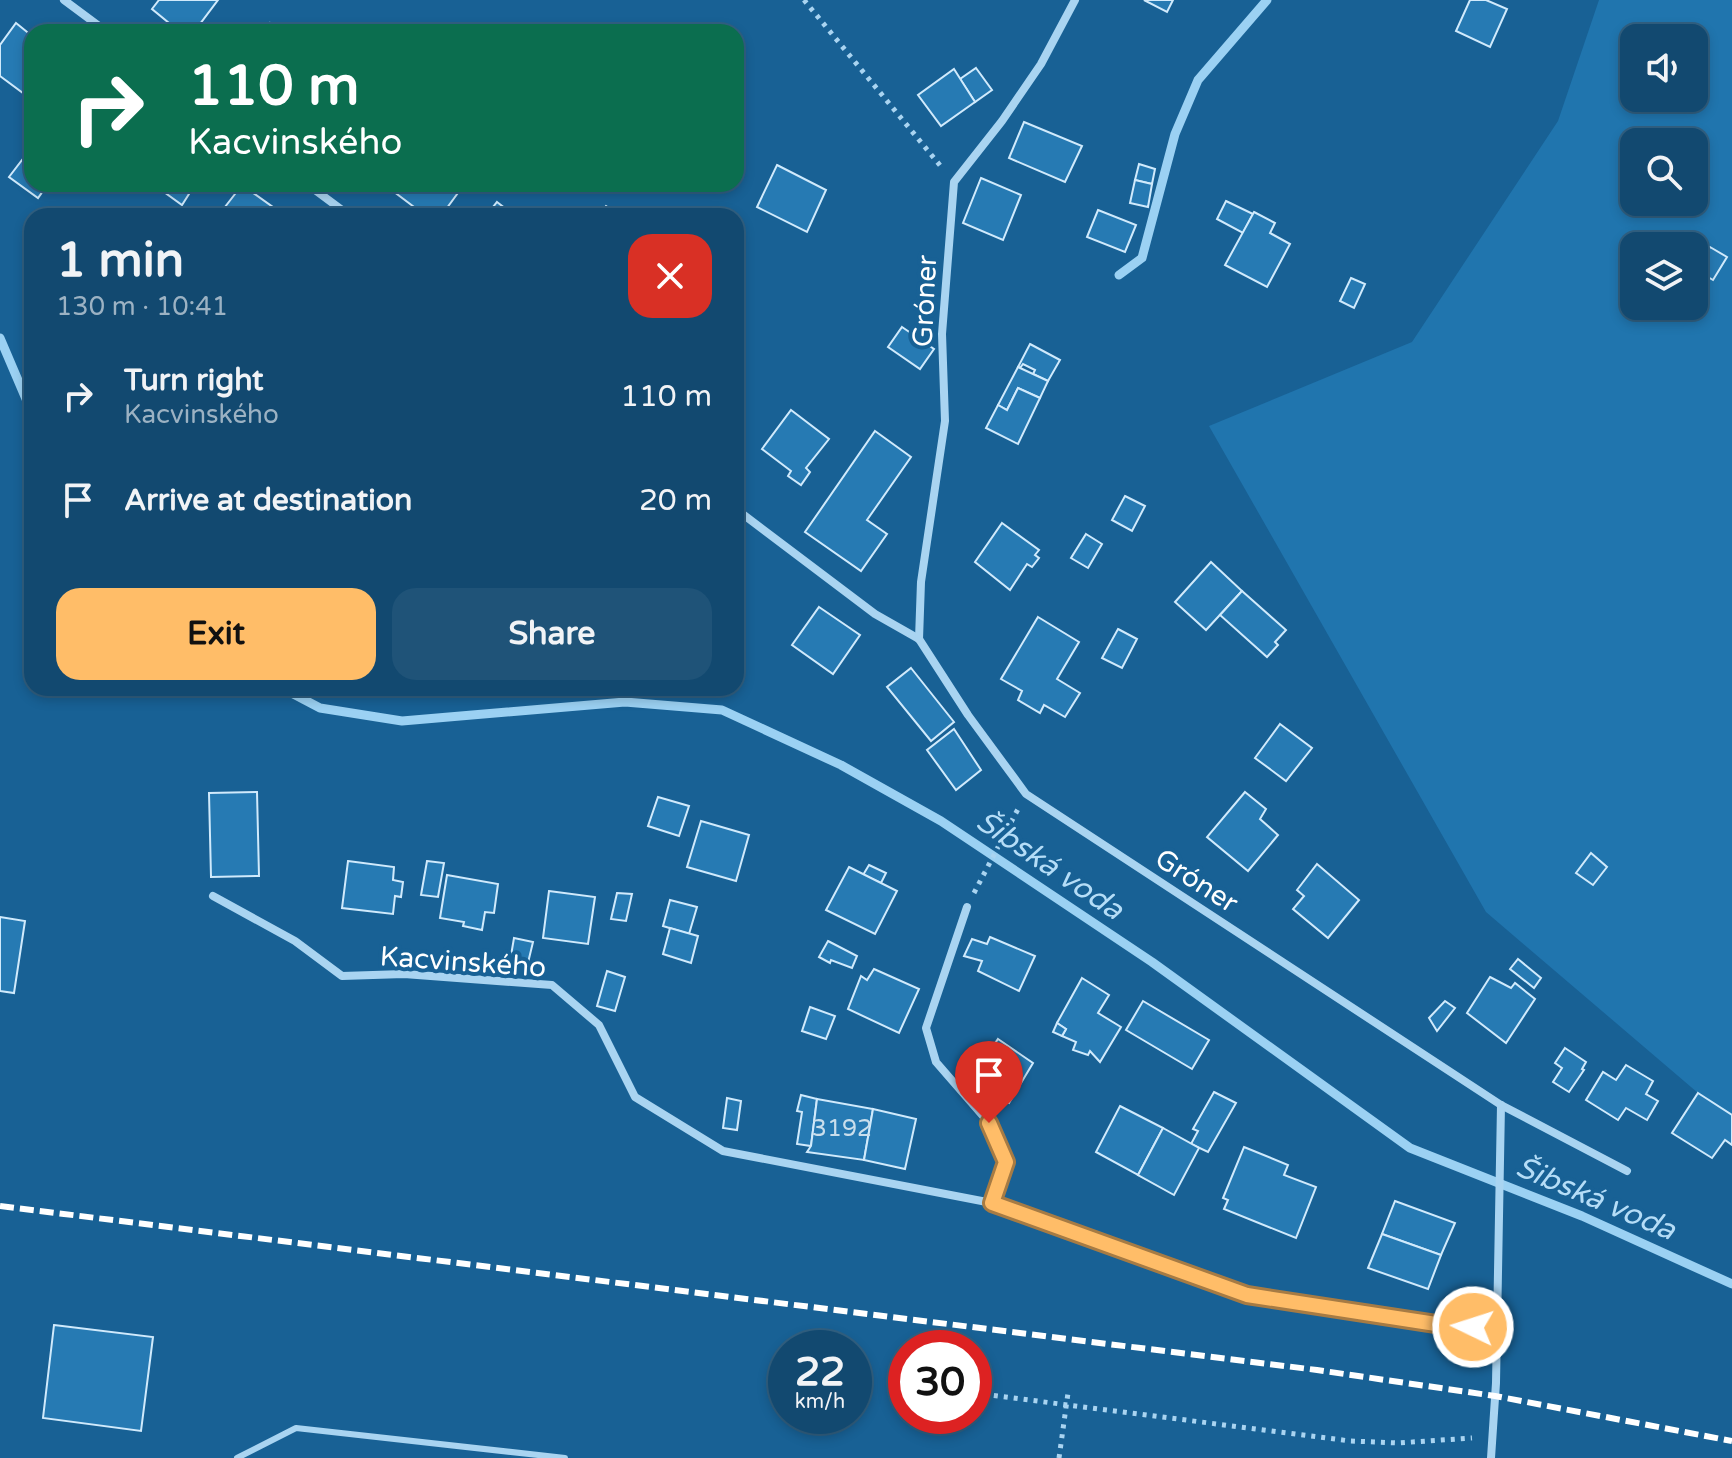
<!DOCTYPE html>
<meta charset="utf-8">
<style>
:root{--surface:#124970;--page:#1f5378;--text:#f1f3f6;--muted:#9cb2c3;--line:#316183;--accent:#ffbd68}
body{margin:0;font-family:"Varela Round",sans-serif;background:var(--page);color:var(--text);height:100vh;display:flex;flex-direction:column;font-size:30px;white-space:nowrap}
*{box-sizing:border-box;margin:0}
p{font-size:26px;color:var(--muted)}
.icon{flex:none;width:44px;height:44px;fill:none;stroke:currentColor;stroke-width:2;stroke-linecap:round;stroke-linejoin:round}
.map{position:relative;flex:1;overflow:hidden}
.sheet{position:absolute;left:24px;top:208px;width:720px;height:488px;display:flex;flex-direction:column;background:var(--surface);border-radius:24px;box-shadow:0 4px 12px #0003,0 0 0 2px var(--line)}
.sheet>*{flex:none}
.hud{position:absolute;left:24px;top:24px;width:720px;height:168px;border-radius:24px;box-shadow:0 4px 12px #0003,0 0 0 2px var(--line);background:#0b6e4f;color:#fff;overflow:hidden}
.fabs{position:absolute;left:1620px;top:24px;display:grid;gap:16px}
.fabs a{display:grid;place-items:center;width:88px;height:88px;border-radius:16px;background:var(--surface);box-shadow:0 4px 12px #0003,0 0 0 2px var(--line);font-size:40px}
.speed{position:absolute;left:768px;top:1330px;display:flex;gap:16px;font-size:40px;font-weight:700;text-align:center}
.speed>*{display:grid;place-content:center;width:104px;height:104px;border-radius:50%;background:var(--surface);box-shadow:0 4px 12px #0003,0 0 0 2px var(--line);line-height:1}
.speed small{font-size:20px;font-weight:400}
.speed .limit{border:12px solid #d22;background:#fff;color:#111}
.pin{position:absolute;display:grid;place-items:center;width:68px;height:68px;color:#fff;margin:-82px -34px;border-radius:50% 50% 50% 0;rotate:-45deg;box-shadow:0 0 8px #0007}
.pin .icon{rotate:45deg}
.me{position:absolute;width:88px;margin:-44px;rotate:274deg;stroke-linejoin:round;filter:drop-shadow(0 0 6px #0008)}
.turn{display:flex;align-items:center;gap:28px;height:168px;padding:0 32px;font-size:36px}
.turn .icon{width:104px;height:104px;stroke-width:2.5}
.turn b{display:block;font-size:56px;line-height:68px}
.round{display:grid;place-items:center;flex:none;width:84px;height:84px;border-radius:24px;background:var(--page)}
.summary{display:flex;align-items:center;justify-content:space-between;height:136px;padding:0 32px}
h1{font-size:48px;font-weight:700;line-height:60px}
.cta{display:flex;gap:16px;margin-top:auto;padding:16px 32px}
.cta a{flex:1;height:92px;border-radius:24px;background:var(--accent);color:#111;font-size:32px;font-weight:700;line-height:92px;text-align:center}
.cta a+a{background:var(--page);color:var(--text)}
ul{padding:0;list-style:none}
li{display:flex;align-items:center;gap:24px;height:104px;padding:0 32px}
li div{flex:1}
li b{display:block;font-size:30px}
li em{font-style:normal}
.map>svg:first-child{display:block}
.green{fill:#2075ae;fill-rule:evenodd}
.lines{fill:none;stroke-linecap:round;stroke-linejoin:round}
.stream{stroke:#9bd1f3;stroke-width:9}
.building{fill:#267ab3;stroke:#d0eafc;stroke-width:2}
.path{stroke:#a9d4f1;stroke-width:5;stroke-dasharray:4 6;stroke-linecap:butt}
.lane{stroke:#a9d4f1;stroke-width:6}
.street{stroke:#a9d4f1;stroke-width:8}
.rail{stroke:#fff;stroke-width:6;stroke-dasharray:14 6;stroke-linecap:butt}
.route-casing{stroke:#a67b44;stroke-width:20}
.route{stroke:#ffbd68;stroke-width:14}
.labels{text-anchor:middle;stroke-width:8;stroke-linejoin:round;paint-order:stroke}
.number-label{font-size:24px;fill:#c9deec}
.street-label{font-size:28px;fill:#fff;stroke:#186195}
.water-label{font-size:30px;font-style:italic;fill:#b5ddf7;stroke:#186195}
</style>
<div class="map">
<svg width="1732" height="1458" viewBox="0 0 1732 1458">
<rect width="100%" height="100%" fill="#186195"/>
<path class="green" d="M1599,0H1732V1122L1486,912L1209,426L1412,342L1558,121ZM1634,38H1694V98H1634ZM1634,142H1694V202H1634ZM1634,246H1694V306H1634Z"/>
<g class="lines">
<g class="stream">
<polyline points="1119,275 1142,258 1175,134 1198,80 1267,0"/>
<polyline points="0,338 32,413"/>
<polyline points="282,688 320,708 402,721 625,702 722,710 841,765 941,821 1152,962 1410,1148 1582,1216 1732,1284"/>
</g>
</g>
<g class="building">
<polygon points="159,0 218,0 197,28 201,32 180,32 152,9"/>
<polygon points="1144,0 1173,0 1167,12"/>
<polygon points="1470,0 1486,0 1507,9 1490,47 1456,31"/>
<polygon points="16,23 32,36 32,89 27,96 0,76 0,45"/>
<polygon points="270,23 281,32 263,32"/>
<polygon points="976,68 992,90 975,102 960,79"/>
<polygon points="954,69 975,102 941,126 918,95"/>
<polygon points="1024,122 1082,146 1065,182 1009,158"/>
<polygon points="32,147 32,184 48,184 38,198 9,177"/>
<polygon points="1139,164 1155,169 1152,184 1135,180"/>
<polygon points="777,165 826,190 807,232 757,207"/>
<polygon points="981,178 1021,195 1003,240 963,223"/>
<polygon points="1135,180 1152,184 1148,207 1130,203"/>
<polygon points="153,184 181,184 179,186 189,194 182,205"/>
<polygon points="392,184 460,184 463,186 441,216 426,216 389,188"/>
<polygon points="242,185 284,215 283,216 218,216"/>
<polygon points="1226,201 1253,214 1243,233 1217,219"/>
<polygon points="497,202 515,216 486,216"/>
<polygon points="606,206 621,216 598,216"/>
<polygon points="1098,210 1136,225 1125,252 1087,237"/>
<polygon points="1254,212 1275,223 1270,233 1290,244 1267,287 1225,265"/>
<polygon points="1710,247 1727,257 1713,280 1696,270"/>
<polygon points="1351,278 1365,284 1354,308 1340,301"/>
<polygon points="902,327 934,349 920,369 888,347"/>
<polygon points="1030,344 1060,360 1048,381 1033,374 1035,370 1023,364 1020,368 1018,367"/>
<polygon points="1018,367 1048,381 1040,398 1018,388 1007,410 998,405"/>
<polygon points="1018,388 1040,398 1018,444 986,428 998,405 1007,410"/>
<polygon points="791,410 829,439 806,468 810,472 801,485 788,476 791,471 762,449"/>
<polygon points="875,431 911,457 867,520 887,534 861,571 805,532"/>
<polygon points="1125,496 1145,506 1132,531 1112,520"/>
<polygon points="1002,523 1039,550 1035,555 1039,558 1032,567 1027,564 1010,590 975,562"/>
<polygon points="1086,534 1102,544 1088,568 1071,558"/>
<polygon points="1211,562 1242,591 1206,630 1175,602"/>
<polygon points="1242,591 1286,630 1275,642 1278,645 1267,657 1220,615"/>
<polygon points="819,607 860,635 833,674 792,645"/>
<polygon points="1038,617 1079,642 1057,679 1080,693 1065,717 1044,705 1040,713 1018,700 1022,691 1001,679"/>
<polygon points="1118,629 1137,639 1122,668 1102,658"/>
<polygon points="911,668 954,722 931,741 887,687"/>
<polygon points="1280,724 1312,748 1286,781 1255,758"/>
<polygon points="954,729 981,770 956,790 927,750"/>
<polygon points="257,792 259,876 211,877 209,793"/>
<polygon points="1245,792 1266,809 1260,819 1278,835 1248,871 1207,837"/>
<polygon points="658,797 689,806 679,836 648,826"/>
<polygon points="701,821 749,835 736,881 687,867"/>
<polygon points="1591,853 1607,867 1593,885 1576,873"/>
<polygon points="348,861 394,867 393,880 403,882 401,897 395,896 393,914 342,908"/>
<polygon points="427,861 444,863 438,897 421,895"/>
<polygon points="1317,864 1359,900 1328,938 1293,909 1304,896 1297,890"/>
<polygon points="869,865 886,873 881,883 863,875"/>
<polygon points="849,867 897,891 875,934 826,910"/>
<polygon points="447,875 498,884 494,913 485,912 482,930 463,926 464,922 440,918"/>
<polygon points="549,891 595,897 588,944 543,938"/>
<polygon points="617,893 632,894 626,921 611,919"/>
<polygon points="670,900 697,907 689,934 663,926"/>
<polygon points="0,917 25,921 14,993 0,991"/>
<polygon points="670,928 698,936 691,963 663,954"/>
<polygon points="990,937 1035,956 1019,991 978,971 982,961 964,956 972,939 987,944"/>
<polygon points="514,938 533,942 526,971 509,967"/>
<polygon points="828,941 857,956 852,968 831,960 830,963 819,957"/>
<polygon points="1518,959 1541,978 1534,988 1510,969"/>
<polygon points="874,969 919,989 899,1033 848,1009 861,976 867,980"/>
<polygon points="607,971 625,977 615,1011 597,1006"/>
<polygon points="1490,977 1511,988 1515,983 1535,999 1506,1043 1467,1013"/>
<polygon points="1082,978 1109,995 1098,1013 1121,1027 1100,1062 1090,1051 1088,1055 1073,1050 1076,1042 1062,1036 1066,1029 1057,1023"/>
<polygon points="1143,1001 1209,1040 1192,1069 1126,1030"/>
<polygon points="1445,1001 1455,1008 1437,1031 1429,1018"/>
<polygon points="810,1007 835,1016 826,1039 802,1031"/>
<polygon points="1057,1023 1066,1029 1062,1036 1053,1032"/>
<polygon points="998,1039 1033,1063 1009,1103 988,1093 990,1086 973,1075"/>
<polygon points="1565,1048 1586,1062 1582,1069 1584,1070 1569,1092 1553,1082 1562,1068 1555,1063"/>
<polygon points="1626,1065 1653,1081 1646,1094 1658,1101 1647,1120 1626,1108 1618,1120 1586,1100 1603,1072 1616,1080"/>
<polygon points="1214,1092 1236,1103 1208,1152 1191,1144 1198,1131 1193,1129"/>
<polygon points="1698,1093 1732,1115 1732,1145 1725,1140 1712,1158 1672,1133"/>
<polygon points="801,1095 817,1099 811,1146 797,1144 802,1112 797,1111"/>
<polygon points="727,1098 741,1101 737,1130 723,1128"/>
<polygon points="817,1099 873,1109 864,1160 807,1152 811,1146"/>
<polygon points="1120,1106 1163,1128 1138,1175 1096,1152"/>
<polygon points="873,1109 916,1119 905,1169 864,1160"/>
<polygon points="1163,1128 1199,1148 1174,1195 1138,1175"/>
<polygon points="1244,1147 1288,1165 1284,1175 1316,1187 1296,1238 1224,1209 1228,1200 1223,1198"/>
<polygon points="1395,1201 1455,1223 1441,1255 1382,1234"/>
<polygon points="1382,1234 1441,1255 1428,1289 1368,1268"/>
<polygon points="54,1325 153,1337 141,1431 43,1418"/>
</g>
<g class="lines">
<g class="path">
<polyline points="804,0 943,169"/>
<polyline points="974,893 1018,809"/>
<polyline points="974,1393 1350,1441 1398,1443 1472,1438"/>
<polyline points="1059,1458 1068,1393"/>
</g>
<polyline class="lane" points="237,1458 296,1428 565,1458"/>
<g class="street">
<polyline points="64,0 107,32"/>
<polyline points="307,184 350,216"/>
<polyline points="736,509 875,614 919,639 968,715 1026,794 1501,1105 1627,1171"/>
<polyline points="919,639 921,582 945,421 942,334 954,182 1002,121 1041,64 1075,0"/>
<polyline points="213,896 295,941 342,976 404,974 552,985 599,1025 635,1097 723,1151 992,1203 1247,1295 1449,1326 1497,1327"/>
<polyline points="967,907 926,1028 936,1062 989,1123 1006,1162 992,1203"/>
<polyline points="1491,1458 1496,1383 1501,1105"/>
</g>
<polyline class="rail" points="0,1206 1317,1370 1495,1396 1732,1441"/>
</g>
<g class="lines">
<g class="route-casing">
<polyline id="route" points="989,1123 1006,1162 992,1203 1247,1295 1449,1326 1473,1327"/>
</g>
<use href="#route" class="route"/>
</g>
<g class="labels">
<g class="number-label">
<text x="842" y="1136">3192</text>
</g>
<g class="street-label">
<text transform="translate(924 301) rotate(-87)" y="10">Gróner</text>
<text transform="translate(1197 880) rotate(33)" y="10">Gróner</text>
<text transform="translate(463 961) rotate(4)" y="10">Kacvinského</text>
</g>
<g class="water-label">
<text transform="translate(1050 865) rotate(34)" y="10">Šibská voda</text>
<text transform="translate(1596 1198) rotate(23)" y="10">Šibská voda</text>
</g>
</g>
</svg>
<div class="fabs">
<a><svg class="icon" aria-label="sound" viewBox="0 0 24 24"><path d="M4 9h4l5-4v14l-5-4H4zM17 9q2 3 0 6"/></svg></a>
<a><svg class="icon" aria-label="search" viewBox="0 0 24 24"><circle cx="10" cy="10" r="6"/><path d="M15 15l6 6"/></svg></a>
<a><svg class="icon" aria-label="layers" viewBox="0 0 24 24"><path d="M12 4l9 5-9 5-9-5zM3 14l9 5 9-5"/></svg></a>
</div>
<div class="speed"><div>22<small>km/h</small></div><div class="limit">30</div></div>
<div class="pin" style="left:989px;top:1123px;background:#d93025"><svg class="icon" aria-label="arrive" viewBox="0 0 24 24"><path d="M6 21V4h12l-3 4 3 4H6"/></svg></div>
<svg class="me" style="left:1473px;top:1327px" viewBox="-20 -20 40 40"><circle r="17" fill="#ffbd68" stroke="#fff" stroke-width="3"/><path d="M0-11L8 9 0 5-8 9z" fill="#fff"/></svg>
<div class="hud">
<div class="turn"><svg class="icon" aria-label="right" viewBox="0 0 24 24"><path d="M7 20v-9h11M14 6l5 5-5 5"/></svg><div><b>110 m</b>Kacvinského</div></div>
</div>
<section class="sheet">
<div class="summary"><div><h1>1 min</h1><p>130 m · 10:41</p></div><a class="round" style="background:#d93025;color:#fff"><svg class="icon" aria-label="close" viewBox="0 0 24 24"><path d="M6 6l12 12M18 6L6 18"/></svg></a></div>
<ul>
<li><svg class="icon" aria-label="right" viewBox="0 0 24 24"><path d="M7 20v-9h11M14 6l5 5-5 5"/></svg><div><b>Turn right</b><p>Kacvinského</p></div><em>110 m</em></li>
<li><svg class="icon" aria-label="arrive" viewBox="0 0 24 24"><path d="M6 21V4h12l-3 4 3 4H6"/></svg><div><b>Arrive at destination</b></div><em>20 m</em></li>
</ul>
<div class="cta"><a>Exit</a><a>Share</a></div>
</section>
</div>
